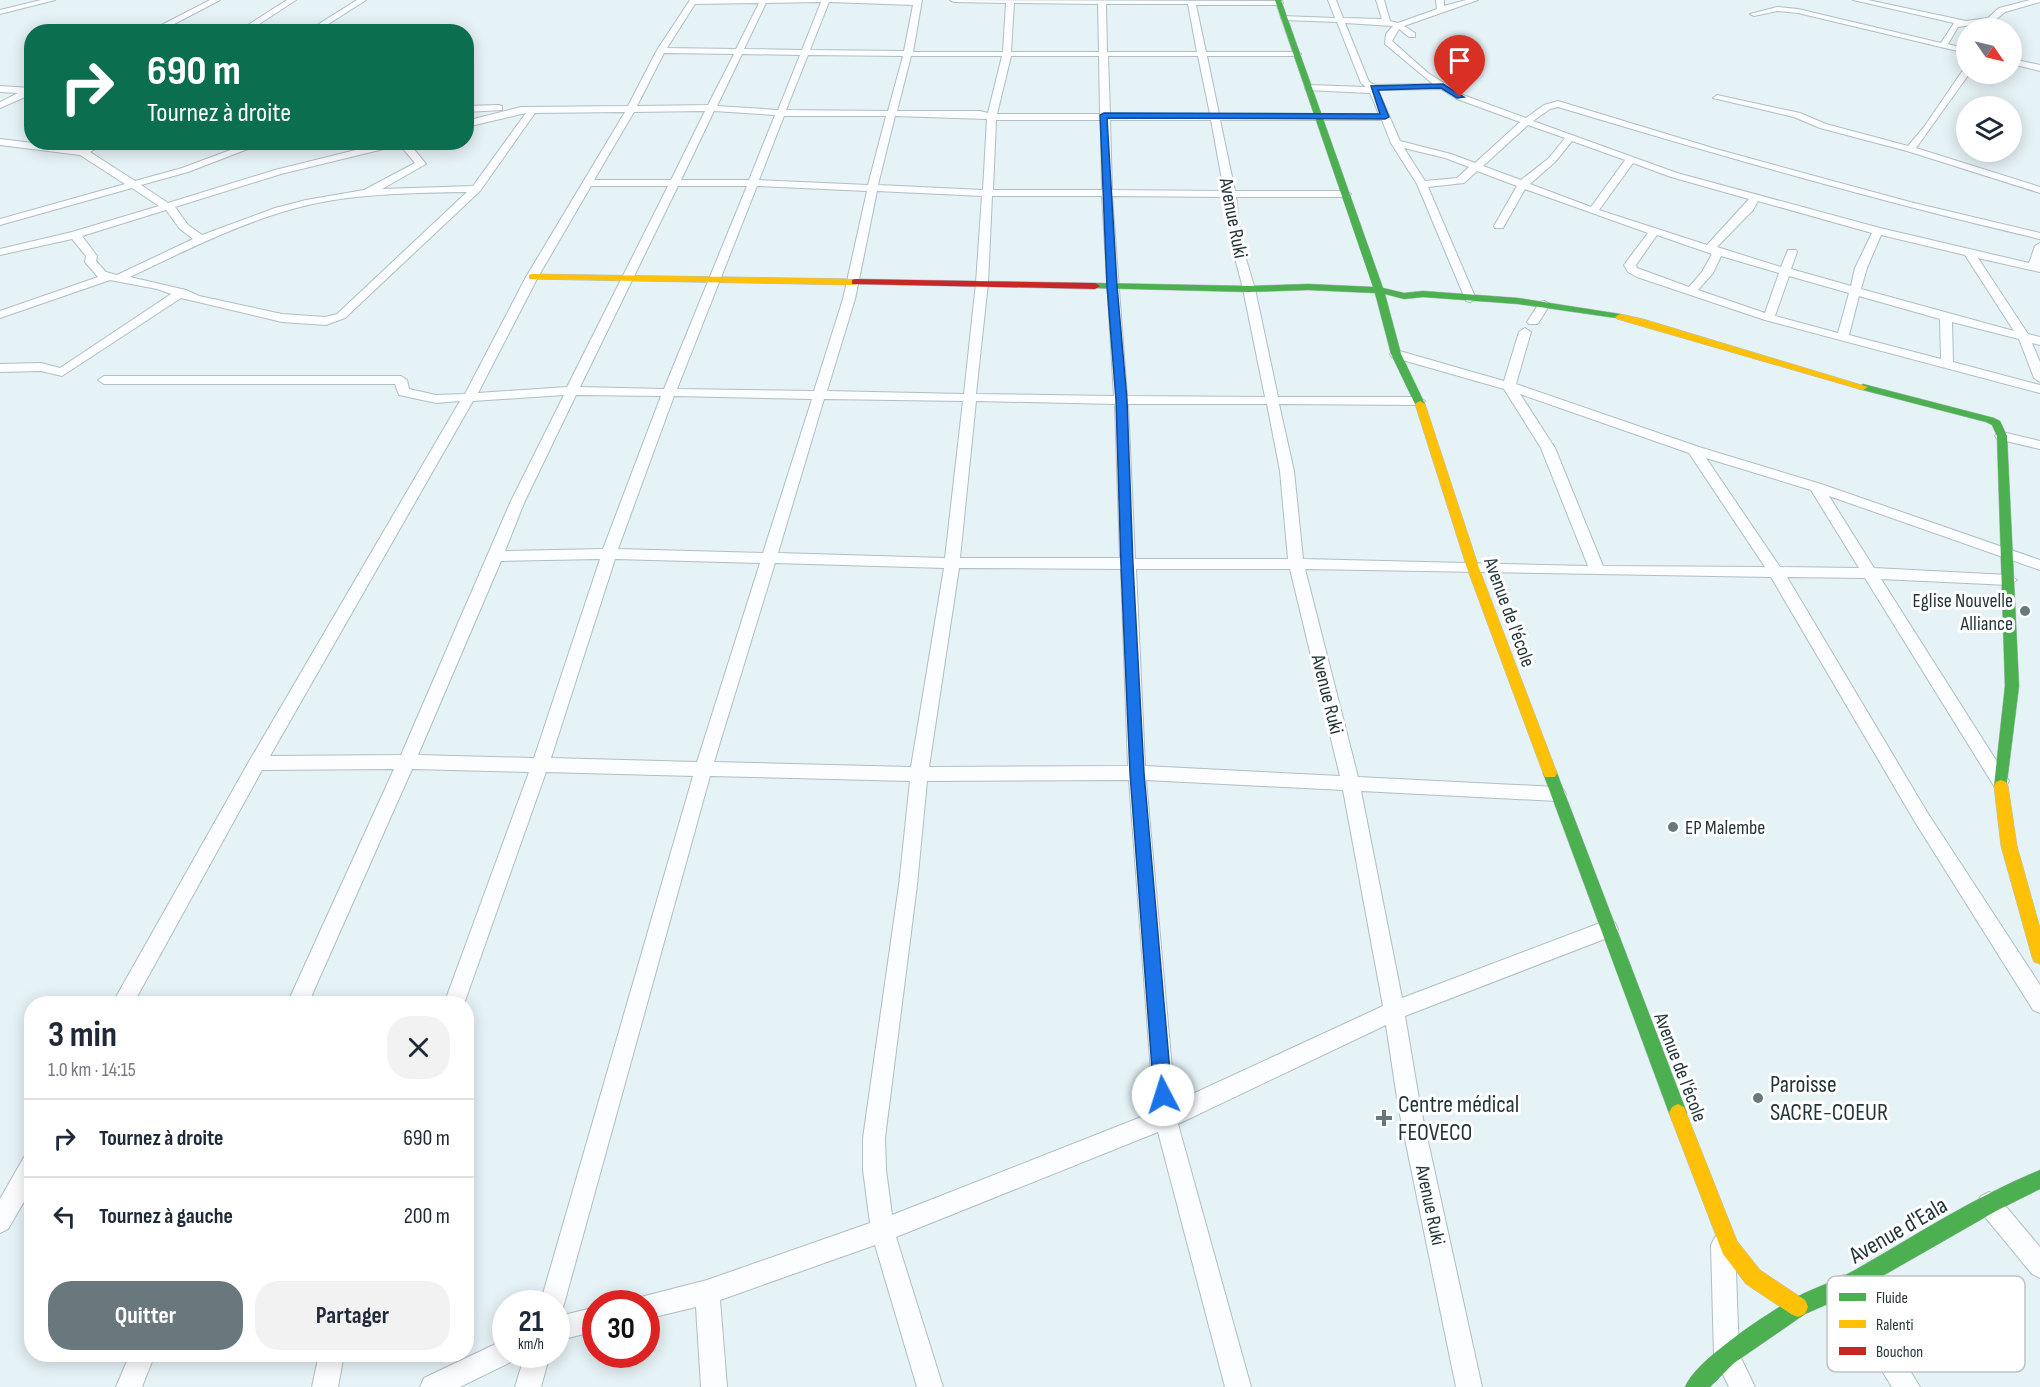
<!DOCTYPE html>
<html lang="fr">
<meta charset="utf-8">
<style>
:root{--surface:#fff;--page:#f2f2f3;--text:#1f2937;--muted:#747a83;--line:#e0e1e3;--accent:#68787c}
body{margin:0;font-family:"Sofia Sans Condensed",sans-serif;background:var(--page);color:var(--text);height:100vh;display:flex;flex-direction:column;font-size:22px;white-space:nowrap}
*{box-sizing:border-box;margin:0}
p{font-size:20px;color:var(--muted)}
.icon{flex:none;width:33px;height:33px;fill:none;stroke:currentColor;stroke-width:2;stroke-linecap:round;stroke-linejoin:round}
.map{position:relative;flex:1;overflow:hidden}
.sheet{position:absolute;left:24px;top:996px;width:450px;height:366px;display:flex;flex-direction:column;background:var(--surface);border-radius:24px;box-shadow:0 3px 15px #0003}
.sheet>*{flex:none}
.hud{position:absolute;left:24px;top:24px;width:450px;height:126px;border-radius:24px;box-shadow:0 3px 15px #0003;background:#0b6e4f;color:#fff;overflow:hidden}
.needle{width:39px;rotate:124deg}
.controls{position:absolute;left:1956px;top:18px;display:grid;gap:12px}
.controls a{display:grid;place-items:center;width:66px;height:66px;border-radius:50%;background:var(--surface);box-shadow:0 3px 15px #0003;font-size:30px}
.speed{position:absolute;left:492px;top:1290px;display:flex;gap:12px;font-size:30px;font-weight:700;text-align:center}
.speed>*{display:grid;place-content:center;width:78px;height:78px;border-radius:50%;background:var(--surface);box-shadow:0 3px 15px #0003;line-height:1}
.speed small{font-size:15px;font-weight:400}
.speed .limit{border:9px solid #d22;background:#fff;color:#111}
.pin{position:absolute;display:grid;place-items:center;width:51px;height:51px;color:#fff;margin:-62px -26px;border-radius:50% 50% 50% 0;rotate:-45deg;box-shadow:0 0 6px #0007}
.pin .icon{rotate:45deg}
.me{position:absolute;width:66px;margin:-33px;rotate:355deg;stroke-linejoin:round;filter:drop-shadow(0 0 4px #0008)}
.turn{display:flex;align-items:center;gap:21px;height:126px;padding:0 24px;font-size:27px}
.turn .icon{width:78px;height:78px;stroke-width:2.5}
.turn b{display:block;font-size:42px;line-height:51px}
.round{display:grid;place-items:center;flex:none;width:63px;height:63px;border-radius:24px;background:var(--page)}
.summary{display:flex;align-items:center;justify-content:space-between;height:102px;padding:0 24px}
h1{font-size:36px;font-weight:700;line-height:45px}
.button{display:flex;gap:12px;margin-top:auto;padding:12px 24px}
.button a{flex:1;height:69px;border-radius:24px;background:var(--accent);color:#fff;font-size:24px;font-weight:700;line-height:69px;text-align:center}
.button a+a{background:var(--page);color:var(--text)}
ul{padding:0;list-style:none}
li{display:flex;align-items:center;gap:18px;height:78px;padding:0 24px;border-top:2px solid var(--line)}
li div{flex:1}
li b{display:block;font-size:22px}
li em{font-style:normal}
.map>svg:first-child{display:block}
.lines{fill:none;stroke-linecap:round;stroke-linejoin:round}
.street-casing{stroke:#b1bec3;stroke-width:2}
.fast-casing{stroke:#b1bec3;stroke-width:1}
.slow-casing{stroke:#b1bec3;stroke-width:1}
.jam-casing{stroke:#b1bec3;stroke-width:1}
.street{fill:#fbfdfe;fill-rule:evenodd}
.fast{fill:#4caf50;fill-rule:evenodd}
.slow{fill:#ffc107;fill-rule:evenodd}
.jam{fill:#c62828;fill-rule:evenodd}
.route{fill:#1a73e8;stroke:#114b97;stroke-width:1.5}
.poi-dot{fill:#68787c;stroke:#fff;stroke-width:2}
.labels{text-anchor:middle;stroke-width:6;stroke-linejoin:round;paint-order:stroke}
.street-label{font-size:20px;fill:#25363b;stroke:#fff}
.poi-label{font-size:20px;fill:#25363b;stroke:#fff;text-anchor:end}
.near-poi-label{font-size:24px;fill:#25363b;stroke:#fff;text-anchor:start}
.near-street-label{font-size:24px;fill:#25363b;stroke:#fff}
.key{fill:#fff;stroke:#bec3c4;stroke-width:1.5}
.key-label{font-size:16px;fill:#25363b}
</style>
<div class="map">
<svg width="2040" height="1387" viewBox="0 0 2040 1387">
<rect width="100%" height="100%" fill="#e5f2f6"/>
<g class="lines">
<g class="street-casing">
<g id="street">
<polygon points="41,0 55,0 0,14 0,10"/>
<polygon points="210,0 220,0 159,32 148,32"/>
<polygon points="287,0 296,0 247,32 237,32"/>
<polygon points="357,0 366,0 316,32 306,32"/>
<path d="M690,0H922L913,52H1003L1006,3L954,2L950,0L1282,1L1283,3L1279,5H1196L1206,52H1297L1301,54L1297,56H1207L1219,114H1379L1370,93L1306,90L1305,88L1309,85L1366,87L1361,83L1337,22L1285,20L1281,18L1282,16L1335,18L1328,0H1336L1343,18L1382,19L1376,0H1384L1390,21L1398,23L1437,9L1436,0H1444V6L1466,0H1478L1404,26L1415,33V37H1409L1399,29L1392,41L1428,73L1463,95L1526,118L1544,105L1558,101L1716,149L1910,202L2040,233V239C1877,201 1718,155 1558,107L1550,109L1533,121L1677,173L1880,228L2029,263L2035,246L2040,243V272L1978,258L2028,334L2040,337V345L2032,343L2040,362V382L2034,378L2019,339L1952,322L1953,362L2040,385V393L1765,320L1637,277L1628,272L1624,265L1648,233L1525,189L1503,228H1495L1494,226L1517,186L1477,171L1464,183L1428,187L1476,299L1470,302L1466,301L1417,184L1391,143L1382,120H1220L1235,191H1346L1351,194L1346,197H1236L1241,242L1255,289L1278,397H1419L1425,401L1419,405L1279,404L1294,471L1303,559L1588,566L1541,448L1504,389L1392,357L1390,354L1396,350L1504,381L1519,332L1525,328L1531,332L1516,384L1699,447L1821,484L2040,560V570L1829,496L1874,568L2009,575L2017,580L2009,585L1881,579L2006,776L2009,781L2006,786L2000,788L1994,786L1865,578L1787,577L1927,812L2040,985V1013L2033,1010L1915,822L1771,577L1305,569L1358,777L1557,787L1563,789L1566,794L1563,799L1557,801L1361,791L1402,998L1608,920L1615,923L1618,929L1615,935L1405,1016L1420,1105L1482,1387H1456L1398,1105L1386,1025L1178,1124L1251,1387H1225L1158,1132L896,1237L943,1387H917L875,1245L720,1300L727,1387H701L696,1307L646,1319V1304H635L637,1298L707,1280L870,1223L863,1170V1138L899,885L910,781L710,776L564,1304L561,1313L556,1314V1304H540L693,776L546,772L464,1004H444L529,772L412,769L308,1004H287L394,769L262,770L133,1004H112L251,758L460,401L436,403L399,395L395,384H104L98,380L104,376H401L407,380L409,389L436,395L465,394L526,277L625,112L535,113L480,191L345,318L326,325L282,322L181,298L62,376L41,371L0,372V364L41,363L60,368L171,294L157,289L110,280L0,318V311L98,277L85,262L86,256L72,239L0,255V249L72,232L159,206L132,188L0,225V219L125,184L80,155L0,145V139L82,149L95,142H107L90,152L135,181L182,168L252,142H266L188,172L141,185L168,203L275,170L388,142H408L426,164L382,189L473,186L526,113L466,127V121L521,107L628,106L657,50ZM821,2L802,50L744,49L766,3ZM829,2L913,5L904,51L810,50ZM759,3L736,49L667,48L695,4ZM1014,3L1098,4L1099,52H1011ZM1106,4H1188L1197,52H1107ZM1345,23L1393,26L1386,34L1385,44L1433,84L1375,85L1369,82ZM664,53L734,54L708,105L637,106ZM742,54L800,55L778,110L717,106ZM808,55L903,56L888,111L786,110ZM911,56H1002L988,113L980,111H897ZM1011,56H1099L1100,114H997ZM1108,56H1198L1210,114H1110ZM1441,89L1457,99L1520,122L1475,163L1451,154L1400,141L1378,90ZM705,111L671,180H594L634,112ZM714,111L775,115L749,180H681ZM784,116H886L868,185L759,180ZM895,116L987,119L983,190L878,185ZM996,120H1101L1102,190H993ZM1110,120H1211L1224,191L1112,190ZM1528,125L1565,138L1549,158L1521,180L1483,166ZM1572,141L1625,160L1591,207L1530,184L1555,162ZM400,145L415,163L364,190L306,200L275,208L202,235L188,225L175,207L281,174ZM1404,148L1445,158L1469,167L1457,178L1425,181ZM1633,163L1671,177L1749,199L1707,245L1599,210ZM591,186H668L567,387L478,393L538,277ZM678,186H747L664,389L580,387ZM757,186L867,191L843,299L814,391L677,389ZM877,191L982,196L976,283L964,394L827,391L855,299ZM467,192L337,314L325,317L282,314L199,296L186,290L130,277C187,250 245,220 308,205C360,193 413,193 467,192ZM992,196H1102L1114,396L976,394L988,283ZM1112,196L1225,197L1231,242L1243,289L1265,397L1127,396ZM1758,201L1872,233L1855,268L1851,286L1791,269L1797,252L1796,250H1788L1781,267L1717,247L1753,210ZM166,210L180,229L193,239L117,275L106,272L96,261L97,256L82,236ZM1657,235L1712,254L1702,272L1689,287L1637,268L1636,265ZM1881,235L1965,255L2014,331L1861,289L1867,268ZM1721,256L1779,273L1765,313L1698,290L1713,273ZM1789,276L1849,293L1838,333L1775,316ZM1859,296L1940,319L1941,359L1849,335ZM1520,394L1689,453L1765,567L1603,566L1555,448ZM564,395L510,503L401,755L270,756L473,401ZM576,395L661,396L603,549L505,551L524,503ZM674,396L812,399L763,553L618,549ZM824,399L963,401L945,558L778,553ZM976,401L1115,404L1120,558H960ZM1128,404H1267L1280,471L1288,559H1135ZM1706,458L1811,490L1859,568L1780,567ZM600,559L534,758L418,755L501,561ZM615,559L760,563L697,762L551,758ZM775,563L944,568L911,767L714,762ZM959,568L1121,569L1128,766L929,767ZM1136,569H1290L1340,776L1145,766ZM1129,780L1154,1112L892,1215L886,1170L885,1138L917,885L927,781ZM1146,780L1343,790L1383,1006L1175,1102Z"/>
<polygon points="1853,0 1868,0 1966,21 1988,18 1999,8 2030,0 2040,0 2040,2 2005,12 1993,22 1958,27 1948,44 1966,49 1966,53 1798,13 1777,11 1754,16 1750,14 1777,7 1798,9 1941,43 1954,23"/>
<polygon points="2012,59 2040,65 2040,71 2012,64"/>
<polygon points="1963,70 1966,70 1966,74 1969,74 1916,148 2040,187 2040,193 1907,151 1820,128 1794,117 1713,98 1717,95 1800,113 1826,124 1908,146 1924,127"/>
<polygon points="0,86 32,88 32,94 0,108 0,102 18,93 0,92"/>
<polygon points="499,105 502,106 502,110 466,112 466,106"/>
<polygon points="1544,301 1550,304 1539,322 1537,324 1529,324 1527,322 1540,302"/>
<polygon points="2002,432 2040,441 2040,449 1997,439 1995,436 1997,433"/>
<polygon points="32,1154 32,1188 8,1229 0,1233 0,1199 24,1157"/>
<polygon points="1989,1192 1997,1196 2040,1247 2040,1278 2032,1274 1981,1212 1977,1204 1981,1196"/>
<polygon points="1723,1233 1731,1237 1735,1245 1739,1354 1755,1387 1729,1387 1714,1356 1711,1245 1715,1237"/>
<polygon points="1844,1275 1853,1278 1920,1387 1892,1387 1835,1296 1832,1287 1835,1278"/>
<polygon points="596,1307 596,1331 556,1341 556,1317"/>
<polygon points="506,1339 506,1354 517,1354 515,1360 460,1387 420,1387 424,1378"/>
<polygon points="130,1354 155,1354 142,1387 116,1387"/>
<polygon points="319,1354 344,1354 338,1387 312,1387"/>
<polygon points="525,1354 550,1354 541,1387 515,1387"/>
</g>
</g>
<g class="fast-casing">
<g id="fast">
<polygon points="1275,0 1281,0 1383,288 1404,293 1423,291 1518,298 1620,314 1625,317 1623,319 1518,304 1423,297 1404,299 1385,294 1401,354 1425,404 1420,407 1415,404 1391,354 1375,293 1308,290 1249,292 1092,288 1090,286 1095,283 1249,286 1308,284 1373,287"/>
<polygon points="1863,384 1994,418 2000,421 2007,436 2019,686 2006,790 2001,792 1996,790 1994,786 2005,686 1997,436 1992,425 1986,422 1859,389 1858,387"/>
<polygon points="1550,767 1555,769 1557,773 1687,1113 1684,1119 1678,1122 1672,1119 1669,1113 1543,773 1545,769"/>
<path d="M2040,1170V1189L1996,1211L1851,1294L1805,1314L1734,1363L1710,1387H1685C1696,1360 1763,1317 1789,1301C1810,1289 1834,1282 1855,1270C1916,1235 1976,1196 2040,1170Z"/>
</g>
</g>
<g class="slow-casing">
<g id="slow">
<polygon points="532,274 855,279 860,282 855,285 529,279 529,275"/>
<polygon points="1620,314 1643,319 1868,387 1863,390 1859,389 1617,319 1615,317"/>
<polygon points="1420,401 1425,404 1479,568 1557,773 1555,777 1545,777 1543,773 1467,568 1415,404"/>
<polygon points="2001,780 2006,782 2008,786 2017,846 2040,928 2040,964 2034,962 2032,957 2001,846 1994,786 1996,782"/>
<polygon points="1678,1104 1684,1107 1737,1241 1760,1270 1805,1300 1808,1307 1805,1314 1798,1317 1791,1314 1746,1284 1723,1254 1669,1113 1672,1107"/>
</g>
</g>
<g class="jam-casing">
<polygon id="jam" points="855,279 1095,283 1100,286 1095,289 852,284 852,280"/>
</g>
<use href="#street" class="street"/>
<use href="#fast" class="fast"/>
<use href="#slow" class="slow"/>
<use href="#jam" class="jam"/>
</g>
<polygon class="route" points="1443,84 1464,97 1457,98 1441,88 1378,90 1389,117 1385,119 1107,118 1117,286 1127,400 1133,565 1144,773 1172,1095 1169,1101 1163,1103 1156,1101 1154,1095 1130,773 1121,565 1116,400 1107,286 1100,115 1104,113 1380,114 1371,86"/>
<g class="poi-dot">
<circle cx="2025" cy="611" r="6"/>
<circle cx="1673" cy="827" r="6"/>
<circle cx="1758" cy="1098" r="6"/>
<path d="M1381 1109h6v6h6v6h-6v6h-6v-6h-6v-6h6z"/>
</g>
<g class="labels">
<g class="street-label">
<text transform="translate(1234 218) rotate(79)" y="7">Avenue Ruki</text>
<text transform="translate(1510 612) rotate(70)" y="7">Avenue de l'école</text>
<text transform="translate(1328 694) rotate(76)" y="7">Avenue Ruki</text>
<text transform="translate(1681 1067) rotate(69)" y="7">Avenue de l'école</text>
<text transform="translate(1431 1205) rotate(78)" y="7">Avenue Ruki</text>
</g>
<g class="poi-label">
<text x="2013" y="607">Eglise Nouvelle<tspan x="2013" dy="23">Alliance</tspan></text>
<text x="1685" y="834" text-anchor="start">EP Malembe</text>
</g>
<g class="near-poi-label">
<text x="1770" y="1092">Paroisse<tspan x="1770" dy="28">SACRE-COEUR</tspan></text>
<text x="1398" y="1112">Centre médical<tspan x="1398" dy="28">FEOVECO</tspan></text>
</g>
<g class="near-street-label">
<text transform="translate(1898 1230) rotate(-30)" y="8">Avenue d'Eala</text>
</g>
</g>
<rect x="1827" y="1276" width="198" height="96" rx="9" class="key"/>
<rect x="1839" y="1293" width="27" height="8" fill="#4caf50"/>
<rect x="1839" y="1320" width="27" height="8" fill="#ffc107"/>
<rect x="1839" y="1347" width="27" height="8" fill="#c62828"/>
<g class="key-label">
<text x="1876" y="1303">Fluide</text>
<text x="1876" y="1330">Ralenti</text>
<text x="1876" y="1357">Bouchon</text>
</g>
</svg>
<div class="controls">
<a><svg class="needle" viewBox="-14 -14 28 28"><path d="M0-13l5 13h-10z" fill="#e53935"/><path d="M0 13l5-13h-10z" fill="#747a83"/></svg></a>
<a><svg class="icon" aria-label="layers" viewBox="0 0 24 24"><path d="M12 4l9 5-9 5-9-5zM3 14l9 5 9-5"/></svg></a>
</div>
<div class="speed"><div>21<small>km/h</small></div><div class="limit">30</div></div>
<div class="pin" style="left:1460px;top:97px;background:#d93025"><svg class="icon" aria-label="arrive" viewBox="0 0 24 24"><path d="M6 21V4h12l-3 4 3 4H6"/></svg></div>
<svg class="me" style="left:1163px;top:1095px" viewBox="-20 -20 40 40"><circle r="19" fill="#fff"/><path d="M0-13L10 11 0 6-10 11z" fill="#1a73e8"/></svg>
<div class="hud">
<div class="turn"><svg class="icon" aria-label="right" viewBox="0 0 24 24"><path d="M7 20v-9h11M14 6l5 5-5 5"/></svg><div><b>690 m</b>Tournez à droite</div></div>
</div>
<section class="sheet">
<div class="summary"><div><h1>3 min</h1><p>1.0 km · 14:15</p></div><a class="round"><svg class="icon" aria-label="close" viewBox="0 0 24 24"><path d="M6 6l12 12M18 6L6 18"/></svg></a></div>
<ul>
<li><svg class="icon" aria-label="right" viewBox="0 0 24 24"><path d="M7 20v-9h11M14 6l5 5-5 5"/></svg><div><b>Tournez à droite</b></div><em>690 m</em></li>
<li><svg class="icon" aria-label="left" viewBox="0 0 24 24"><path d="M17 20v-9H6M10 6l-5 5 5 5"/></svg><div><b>Tournez à gauche</b></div><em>200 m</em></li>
</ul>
<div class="button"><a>Quitter</a><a>Partager</a></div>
</section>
</div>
